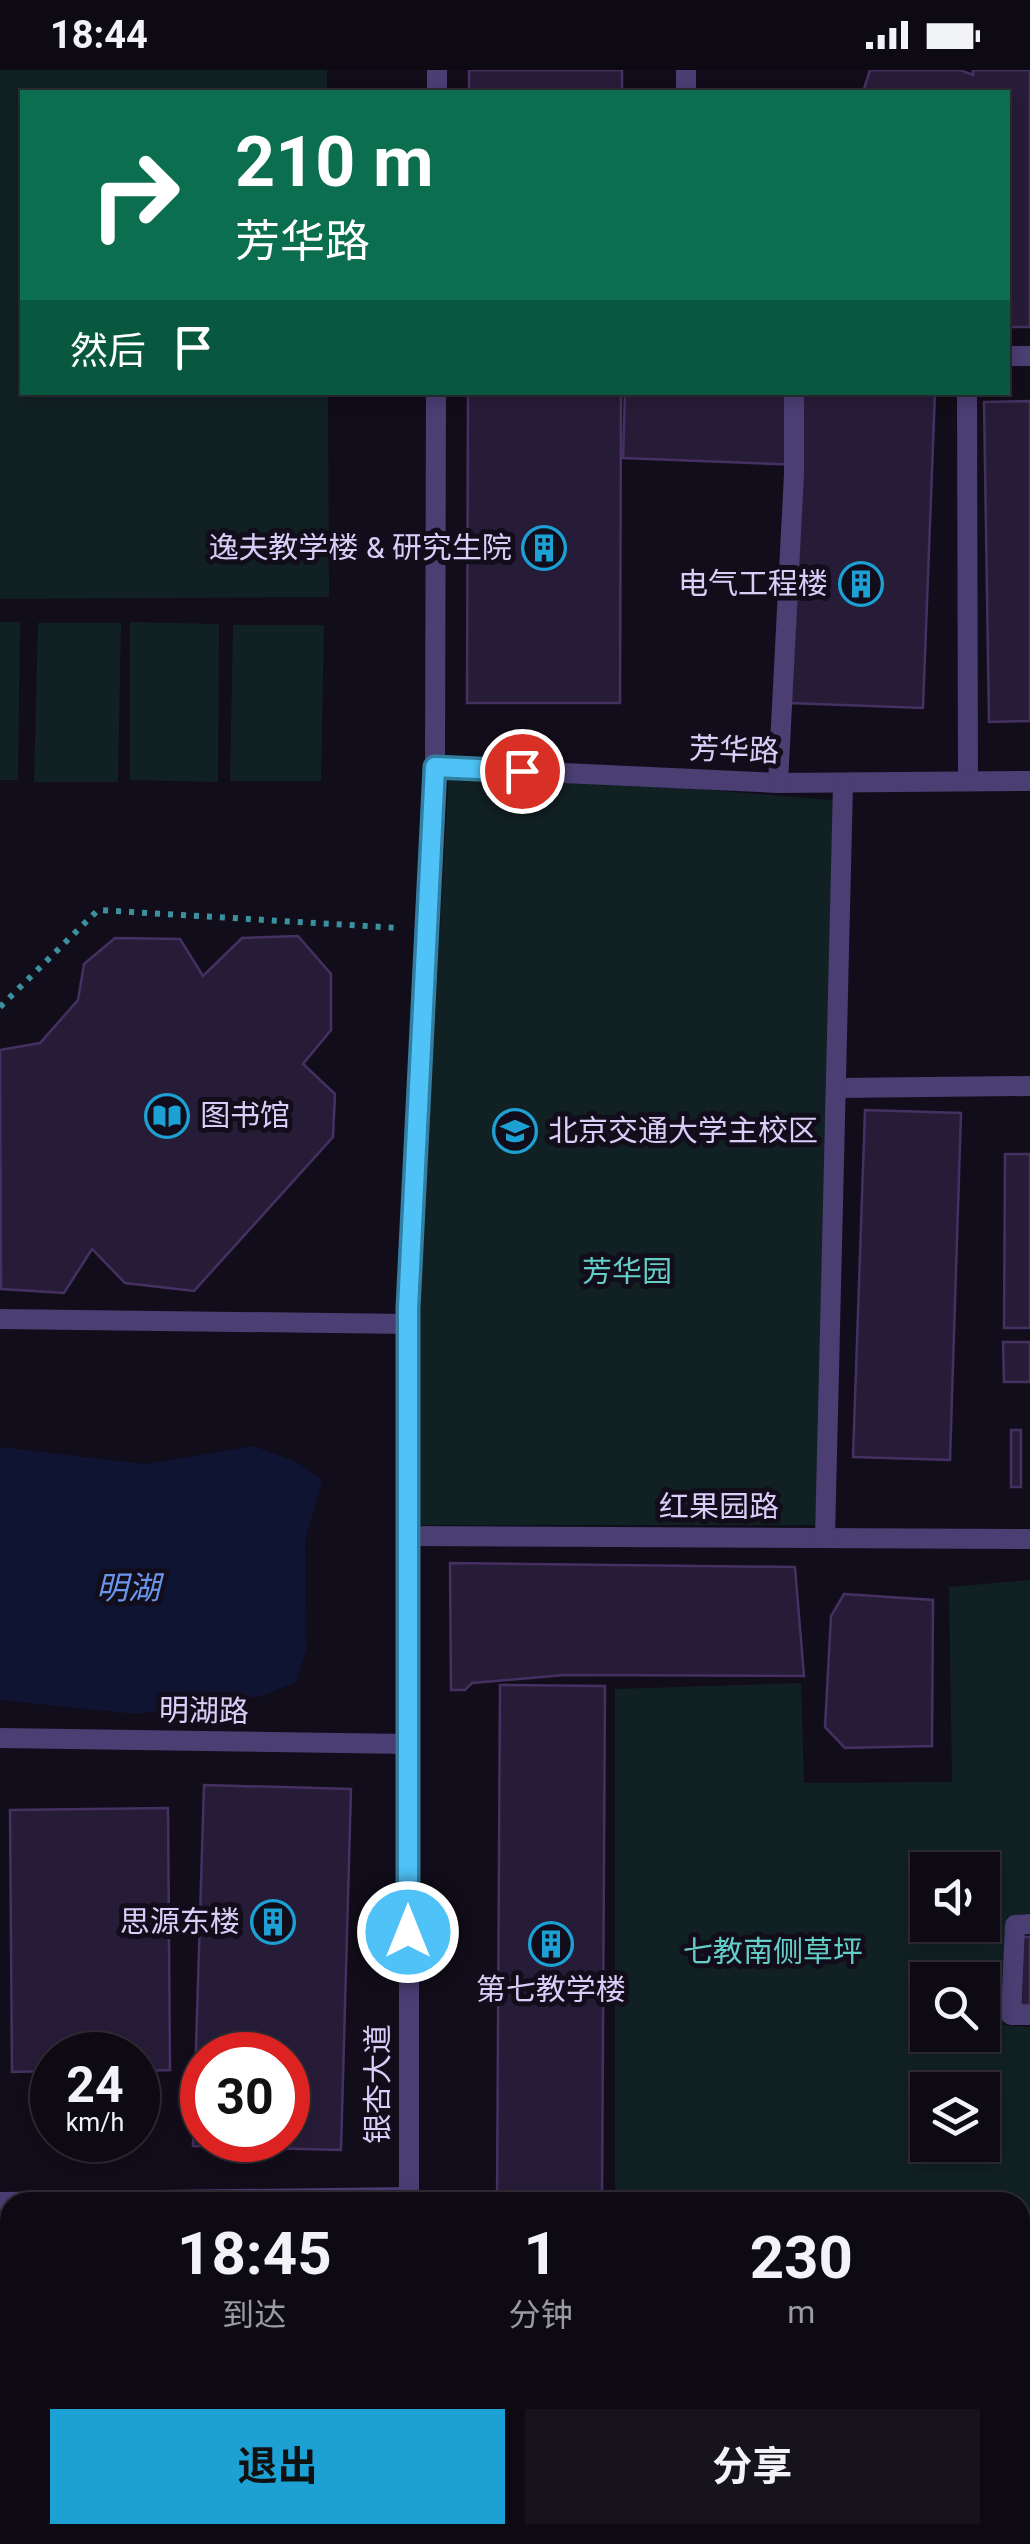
<!DOCTYPE html>
<html lang="zh">
<meta charset="utf-8">
<style>
:root{--surface:#0e0a14;--page:#17131d;--text:#f1f3f6;--muted:#9b9aa0;--line:#2e2b34;--accent:#1da0d4}
body{margin:0;font-family:Roboto,"Noto Sans SC",sans-serif;background:var(--page);color:var(--text);height:100vh;display:flex;flex-direction:column;font-size:38px;white-space:nowrap}
*{box-sizing:border-box;margin:0}
p{font-size:32px;color:var(--muted)}
.icon{flex:none;width:55px;height:55px;fill:none;stroke:currentColor;stroke-width:2;stroke-linecap:round;stroke-linejoin:round}
.map{position:relative;flex:1;overflow:hidden}
.details{position:absolute;left:0px;top:2122px;width:1030px;height:352px;display:flex;flex-direction:column;background:var(--surface);border-radius:30px 30px 0 0;box-shadow:0 5px 15px #0003,0 0 0 2px var(--line)}
.details>*{flex:none}
.top-card{position:absolute;left:20px;top:20px;width:990px;height:305px;border-radius:0px;box-shadow:0 5px 15px #0003,0 0 0 2px var(--line);background:#0b6e4f;color:#fff;overflow:hidden}
.tools{position:absolute;left:910px;top:1782px;display:grid;gap:20px}
.tools a{display:grid;place-items:center;width:90px;height:90px;border-radius:0px;background:var(--surface);box-shadow:0 5px 15px #0003,0 0 0 2px var(--line);font-size:50px}
.speed{position:absolute;left:30px;top:1962px;display:flex;gap:20px;font-size:50px;font-weight:700;text-align:center}
.speed>*{display:grid;place-content:center;width:130px;height:130px;border-radius:50%;background:var(--surface);box-shadow:0 5px 15px #0003,0 0 0 2px var(--line);line-height:1}
.speed small{font-size:25px;font-weight:400}
.speed .limit{border:15px solid #d22;background:#fff;color:#111}
.pin{position:absolute;display:grid;place-items:center;width:85px;height:85px;color:#fff;margin:-42px;border:5px solid #fff;border-radius:50%;box-shadow:0 2px 10px #0007}
.me{position:absolute;width:110px;margin:-55px;rotate:0deg;stroke-linejoin:round;filter:drop-shadow(0 0 8px #0008)}
.turn{display:flex;align-items:center;gap:35px;height:210px;padding:0 50px;font-size:45px}
.turn .icon{width:130px;height:130px;stroke-width:2.5}
.turn b{display:block;font-size:70px;line-height:85px}
.then{display:flex;align-items:center;height:95px;padding:0 50px;background:#0003;gap:20px;font-size:38px}
.eta{display:flex;justify-content:space-evenly;align-items:center;height:170px;text-align:center}
.eta b{font-size:60px;font-weight:700;line-height:70px}
.action{display:flex;gap:20px;margin-top:auto;padding:20px 50px}
.action a{flex:1;height:115px;border-radius:0px;background:var(--accent);color:#111;font-size:40px;font-weight:700;line-height:115px;text-align:center}
.action a+a{background:var(--page);color:var(--text)}
.status{display:flex;justify-content:space-between;align-items:center;height:70px;padding:0 50px;background:var(--surface);direction:ltr}
.status svg{height:28px;fill:currentColor}
.map>svg:first-child{display:block}
.green{fill:#112023;fill-rule:evenodd}
.water{fill:#0e1432}
.building{fill:#271c38;stroke:#443161;stroke-width:2.5;fill-rule:evenodd}
.lines{fill:none;stroke-linecap:round;stroke-linejoin:round}
.path{stroke:#3c919e;stroke-width:6;stroke-dasharray:5 8;stroke-linecap:butt}
.minor{stroke:#4a3e73;stroke-width:20}
.route-casing{stroke:#337fa1;stroke-width:25}
.route{stroke:#4fc3f7;stroke-width:18}
.labels{text-anchor:middle;stroke-width:10;stroke-linejoin:round;paint-order:stroke}
.poi-label{font-size:30px;fill:#dacdf8;stroke:#120d1a;text-anchor:end}
.street-label{font-size:30px;fill:#dacdf8;stroke:#120d1a}
.park-label{font-size:30px;fill:#64cdc7;stroke:#120d1a}
.water-label{font-size:32px;font-style:italic;fill:#6996eb;stroke:#120d1a}
</style>
<div class="status"><b>18:44</b><svg viewBox="0 0 49 12"><path d="M0 12V9h3v3zM5 12V6h3v6zM10 12V3h3v9zM15 12V0h3v12zM26 1h20v11H26zM47 4h2v5h-2z"/></svg></div>
<div class="map">
<svg width="1030" height="2474" viewBox="0 0 1030 2474">
<rect width="100%" height="100%" fill="#120d1a"/>
<g class="green">
<polygon points="0,0 327,0 327,22 22,22 22,322 328,323 329,527 0,529"/>
<polygon points="0,552 20,552 18,710 0,710"/>
<polygon points="130,552 219,554 218,712 130,710"/>
<polygon points="38,553 121,553 118,712 34,712"/>
<polygon points="233,555 324,555 321,711 230,711"/>
<polygon points="449,698 843,731 826,1455 407,1455"/>
<path d="M1030,1510V1843L1007,1847L1003,1955L1030,1957V2168H1020V2132H615V1619L801,1613L804,1713L952,1712L949,1517ZM928,1800H982V1855H928ZM928,1910H982V1965H928ZM928,2020H982V2075H928Z"/>
<rect x="474" y="2465" width="489" height="9"/>
</g>
<polygon class="water" points="253,1376 296,1392 322,1410 305,1470 306,1580 296,1612 262,1626 135,1644 0,1630 0,1377 145,1394"/>
<g class="building">
<rect x="469" y="0" width="153" height="22"/>
<polygon points="870,0 960,0 973,5 973,0 1030,0 1030,257 1008,257 1008,22 863,22"/>
<polygon points="468,322 621,322 620,633 467,633"/>
<polygon points="625,322 935,322 923,638 789,633 799,395 623,388"/>
<polygon points="1030,331 1030,651 989,652 984,332"/>
<polygon points="298,866 331,904 331,960 303,994 335,1024 333,1067 194,1221 125,1213 92,1179 64,1223 1,1219 0,980 40,973 78,930 84,894 115,868 180,869 203,906 242,868"/>
<polygon points="865,1040 961,1043 950,1390 853,1387"/>
<polygon points="1005,1084 1030,1084 1030,1258 1004,1258"/>
<polygon points="1003,1272 1030,1272 1030,1312 1004,1312"/>
<rect x="1011" y="1360" width="10" height="57"/>
<polygon points="450,1493 795,1497 804,1606 565,1605 472,1613 465,1620 451,1620"/>
<polygon points="844,1524 933,1530 932,1676 845,1678 825,1657 831,1546"/>
<polygon points="500,1615 605,1616 602,2132 497,2132"/>
<path d="M204,1715L351,1719L341,2080L193,2076ZM202,1985H288V2070H202Z"/>
<polygon points="168,1738 170,2000 138,2001 138,1985 52,1985 52,2001 12,2002 10,1740"/>
<polygon points="1023,1867 1030,1867 1030,1935 1020,1935"/>
<rect x="50" y="2465" width="291" height="9"/>
</g>
<g class="lines">
<polyline class="path" points="0,937 98,840 399,858"/>
<g class="minor">
<polyline points="437,22 437,0"/>
<polyline points="686,22 686,0"/>
<polyline points="1008,286 1030,286"/>
<polyline points="967,322 968,711"/>
<polyline points="435,697 778,713 1030,711"/>
<polyline points="778,713 794,404 794,322"/>
<polyline points="837,1018 1030,1016"/>
<polyline points="0,1249 409,1254"/>
<polyline points="407,1466 1030,1469"/>
<polyline points="825,1468 843,714"/>
<polyline points="0,1668 408,1674"/>
<polyline points="1030,1854 1015,1855 1011,1945 1030,1945"/>
<polyline points="0,2132 409,2127"/>
<polyline points="409,2132 409,1238 435,697 436,322"/>
<polyline points="1020,2184 1030,2184"/>
<polyline points="1020,2410 1030,2396"/>
<polyline points="409,2465 409,2474"/>
<polyline points="27,2474 27,2465"/>
<polyline points="1002,2474 1003,2465"/>
</g>
</g>
<g class="lines">
<g class="route-casing">
<polyline id="route" points="408,1862 408,1238 435,697 522,701"/>
</g>
<use href="#route" class="route"/>
</g>
<defs>
<g id="building-ring" transform="scale(2.25)"><circle r="9.5" fill="#120d1a" stroke="#1da0d4" stroke-width="1.5"/><path d="M-4-6H4V6H1V3H-1V6H-4ZM-2.5-4.3h1.7v1.8h-1.7ZM.8-4.3h1.7v1.8H.8ZM-2.5-1h1.7V.8h-1.7ZM.8-1h1.7V.8H.8Z" fill="#1da0d4"/></g>
<g id="library-ring" transform="scale(2.25)"><circle r="9.5" fill="#120d1a" stroke="#1da0d4" stroke-width="1.5"/><path d="M-6-4Q-3-5.5-.7-3.5V5Q-3 3-6 4ZM6-4Q3-5.5 .7-3.5V5Q3 3 6 4Z" fill="#1da0d4"/></g>
<g id="university-ring" transform="scale(2.25)"><circle r="9.5" fill="#120d1a" stroke="#1da0d4" stroke-width="1.5"/><path d="M0-5L7-2L0 1L-7-2ZM-4 1L0 2.5L4 1V4Q0 6-4 4Z" fill="#1da0d4"/></g>
</defs>
<g fill-rule="evenodd">
<use href="#building-ring" x="544" y="478"/>
<use href="#building-ring" x="861" y="514"/>
<use href="#library-ring" x="167" y="1046"/>
<use href="#university-ring" x="515" y="1061"/>
<use href="#building-ring" x="273" y="1852"/>
<use href="#building-ring" x="551" y="1874"/>
</g>
<g class="labels">
<g class="poi-label">
<text x="512" y="488">逸夫教学楼 &amp; 研究生院</text>
<text x="828" y="524">电气工程楼</text>
<text x="200" y="1056" text-anchor="start">图书馆</text>
<text x="548" y="1071" text-anchor="start">北京交通大学主校区</text>
<text x="240" y="1862">思源东楼</text>
<text x="551" y="1930" text-anchor="middle">第七教学楼</text>
</g>
<g class="street-label">
<text transform="translate(734 680) rotate(2)" y="10">芳华路</text>
<text x="719" y="1447">红果园路</text>
<text transform="translate(204 1641) rotate(1)" y="10">明湖路</text>
<text transform="translate(378 2014) rotate(-90)" y="10">银杏大道</text>
</g>
<g class="park-label">
<text x="627" y="1212">芳华园</text>
<text x="773" y="1892">七教南侧草坪</text>
</g>
<g class="water-label">
<text x="128" y="1529">明湖</text>
</g>
</g>
</svg>
<div class="tools">
<a><svg class="icon" aria-label="sound" viewBox="0 0 24 24"><path d="M4 9h4l5-4v14l-5-4H4zM17 9q2 3 0 6"/></svg></a>
<a><svg class="icon" aria-label="search" viewBox="0 0 24 24"><circle cx="10" cy="10" r="6"/><path d="M15 15l6 6"/></svg></a>
<a><svg class="icon" aria-label="layers" viewBox="0 0 24 24"><path d="M12 4l9 5-9 5-9-5zM3 14l9 5 9-5"/></svg></a>
</div>
<div class="speed"><div>24<small>km/h</small></div><div class="limit">30</div></div>
<div class="pin" style="left:522px;top:701px;background:#d93025"><svg class="icon" aria-label="arrive" viewBox="0 0 24 24"><path d="M6 21V4h12l-3 4 3 4H6"/></svg></div>
<svg class="me" style="left:408px;top:1862px" viewBox="-20 -20 40 40"><circle r="17" fill="#4fc3f7" stroke="#fff" stroke-width="3"/><path d="M0-11L8 9 0 5-8 9z" fill="#fff"/></svg>
<div class="top-card">
<div class="turn"><svg class="icon" aria-label="right" viewBox="0 0 24 24"><path d="M7 20v-9h11M14 6l5 5-5 5"/></svg><div><b>210 m</b>芳华路</div></div>
<div class="then">然后<svg class="icon" aria-label="arrive" viewBox="0 0 24 24"><path d="M6 21V4h12l-3 4 3 4H6"/></svg></div>
</div>
<section class="details">
<div class="eta">
<div><b>18:45</b><p>到达</p></div>
<div><b>1</b><p>分钟</p></div>
<div><b>230</b><p>m</p></div>
</div>
<div class="action"><a>退出</a><a>分享</a></div>
</section>
</div>
